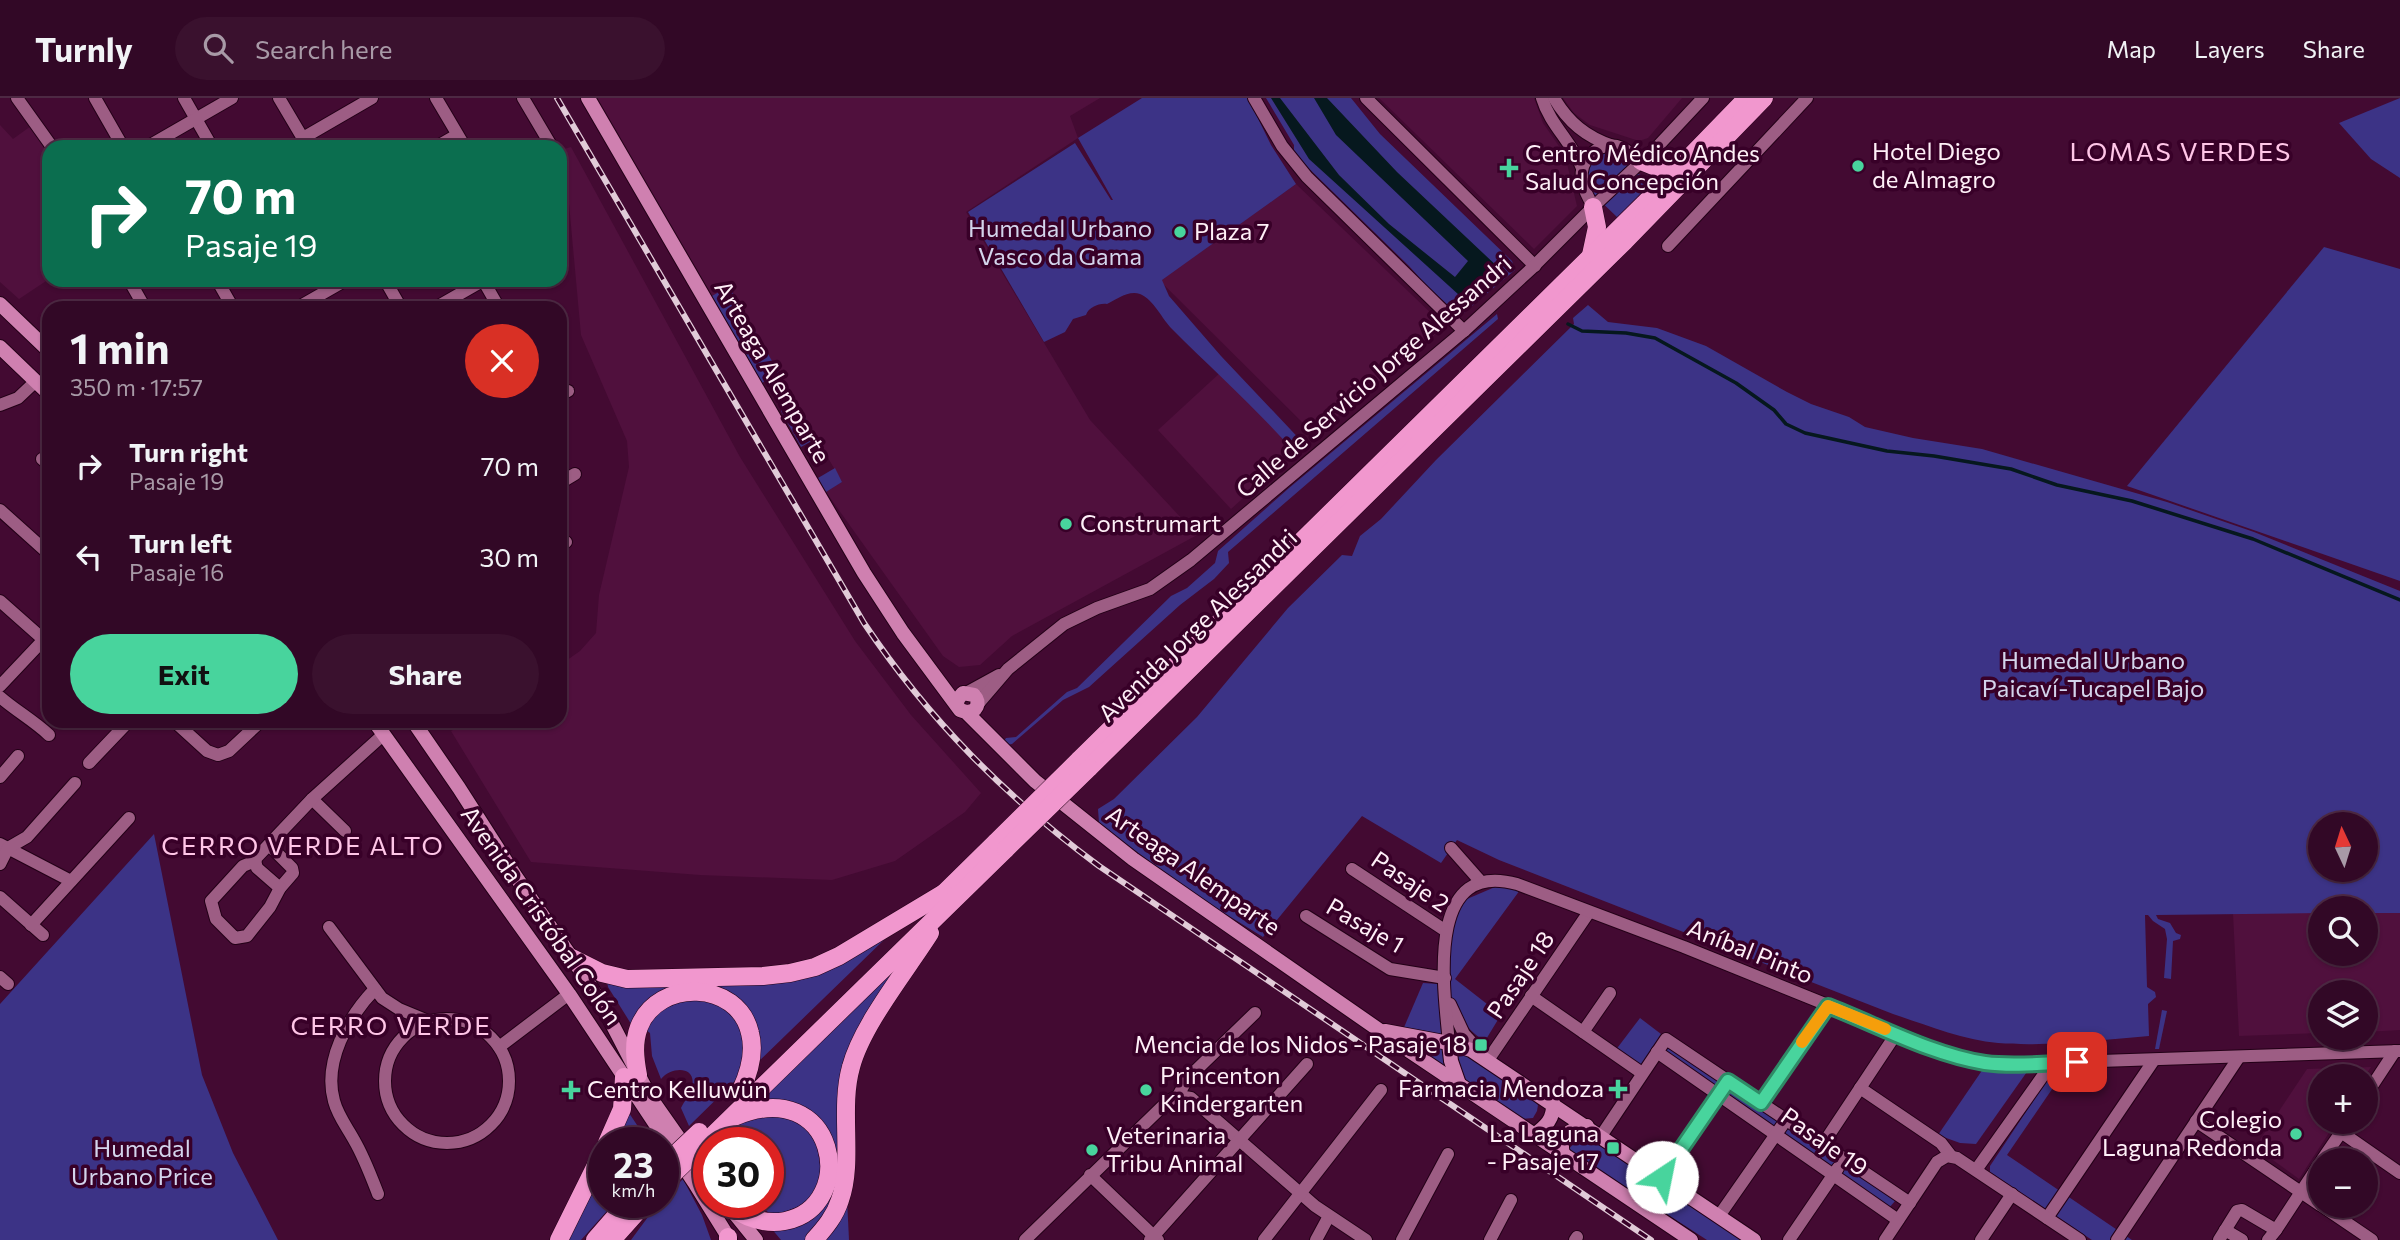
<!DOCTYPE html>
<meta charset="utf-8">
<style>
:root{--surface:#320826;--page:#3a112e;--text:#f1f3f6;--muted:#a89aa7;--line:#4d2943;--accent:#48d49d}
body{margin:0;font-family:Commissioner,sans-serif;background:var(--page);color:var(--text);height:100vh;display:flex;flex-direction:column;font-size:26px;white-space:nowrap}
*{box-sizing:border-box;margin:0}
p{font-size:23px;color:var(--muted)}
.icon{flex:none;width:38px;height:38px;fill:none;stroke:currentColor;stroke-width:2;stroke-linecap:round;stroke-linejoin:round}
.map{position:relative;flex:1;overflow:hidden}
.drawer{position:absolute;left:42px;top:203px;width:525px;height:427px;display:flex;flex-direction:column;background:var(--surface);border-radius:21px;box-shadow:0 2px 5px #0004,0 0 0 2px var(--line)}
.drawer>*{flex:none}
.guide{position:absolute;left:42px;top:42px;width:525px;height:147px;border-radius:21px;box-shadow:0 2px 5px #0004,0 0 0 2px var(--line);background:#0b6e4f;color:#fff;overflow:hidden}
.needle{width:46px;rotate:356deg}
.buttons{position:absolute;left:2308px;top:714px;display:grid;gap:14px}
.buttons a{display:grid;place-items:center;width:70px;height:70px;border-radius:50%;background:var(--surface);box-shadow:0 2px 5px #0004,0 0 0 2px var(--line);font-size:35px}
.speed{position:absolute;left:588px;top:1029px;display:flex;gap:14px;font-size:35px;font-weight:700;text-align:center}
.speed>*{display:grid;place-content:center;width:91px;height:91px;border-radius:50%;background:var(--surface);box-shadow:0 2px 5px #0004,0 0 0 2px var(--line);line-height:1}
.speed small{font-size:18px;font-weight:400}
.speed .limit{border:10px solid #d22;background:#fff;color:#111}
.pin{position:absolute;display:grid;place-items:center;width:60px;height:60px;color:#fff;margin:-30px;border-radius:14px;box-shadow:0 4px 10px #0006}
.me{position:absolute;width:77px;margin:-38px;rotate:34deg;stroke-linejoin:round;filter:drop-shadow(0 0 5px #0008)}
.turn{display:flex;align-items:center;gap:24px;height:147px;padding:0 28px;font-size:32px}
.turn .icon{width:91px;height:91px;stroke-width:2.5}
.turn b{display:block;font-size:49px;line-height:60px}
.round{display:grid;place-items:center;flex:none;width:74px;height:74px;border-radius:37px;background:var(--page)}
.head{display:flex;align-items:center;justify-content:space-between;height:119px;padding:0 28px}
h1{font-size:42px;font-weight:700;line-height:52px}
.button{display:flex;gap:14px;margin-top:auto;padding:14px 28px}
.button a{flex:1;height:80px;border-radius:42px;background:var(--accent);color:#111;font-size:28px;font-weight:700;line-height:80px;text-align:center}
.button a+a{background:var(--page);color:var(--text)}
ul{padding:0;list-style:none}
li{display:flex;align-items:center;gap:21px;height:91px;padding:0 28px}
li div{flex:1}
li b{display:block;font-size:26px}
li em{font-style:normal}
header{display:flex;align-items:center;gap:42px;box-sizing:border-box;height:98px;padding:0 35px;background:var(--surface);border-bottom:2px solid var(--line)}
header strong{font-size:33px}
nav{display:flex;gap:38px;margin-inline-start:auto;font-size:24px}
.search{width:490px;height:63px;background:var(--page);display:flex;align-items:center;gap:18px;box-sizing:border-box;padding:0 24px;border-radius:38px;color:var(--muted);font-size:26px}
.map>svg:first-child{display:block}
.built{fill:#50103d}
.green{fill:#3c3386;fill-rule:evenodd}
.water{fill:#06181e}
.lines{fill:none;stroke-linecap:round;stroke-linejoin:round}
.stream{stroke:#06181e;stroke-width:3.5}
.minor-casing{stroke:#230017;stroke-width:14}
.major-casing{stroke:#230017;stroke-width:16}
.highway-casing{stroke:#230017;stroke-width:19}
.minor{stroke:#9d5d84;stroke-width:12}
.major{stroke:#cf80b0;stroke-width:14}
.highway{stroke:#f197ce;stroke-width:18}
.rail-casing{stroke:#e1cbd8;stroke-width:6}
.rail{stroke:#380028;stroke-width:3.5;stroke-dasharray:10;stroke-linecap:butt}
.highway-bridge-casing{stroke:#230017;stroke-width:19;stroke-linecap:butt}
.highway-bridge{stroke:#f197ce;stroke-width:18}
.route-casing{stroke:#2f8a66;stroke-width:18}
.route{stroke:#48d49d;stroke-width:12}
.slow{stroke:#f59e0b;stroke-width:12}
.poi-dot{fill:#48d49d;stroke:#380028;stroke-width:2.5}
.labels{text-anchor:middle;stroke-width:7;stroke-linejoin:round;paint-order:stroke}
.poi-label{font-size:24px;fill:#feeff7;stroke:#380028;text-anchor:start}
.park-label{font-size:24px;fill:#d3d4ec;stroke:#380028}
.street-label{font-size:24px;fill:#feeff7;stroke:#380028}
.neighbourhood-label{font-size:26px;letter-spacing:2px;fill:#ffc5e7;stroke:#380028}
</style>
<header>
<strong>Turnly</strong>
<div class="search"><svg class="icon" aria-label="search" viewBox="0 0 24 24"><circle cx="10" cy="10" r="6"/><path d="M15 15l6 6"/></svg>Search here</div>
<nav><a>Map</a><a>Layers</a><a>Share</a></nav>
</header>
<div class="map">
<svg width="2400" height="1142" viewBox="0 0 2400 1142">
<rect width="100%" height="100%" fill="#430a32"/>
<g class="built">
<polygon points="597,0 1100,0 1070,18 1078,40 966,114 1090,322 1197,437 1012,538 980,567 959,569 943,558 826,394 842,384 729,189 712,198"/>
<polygon points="1379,0 1534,0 1543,25 1565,57 1577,108 1534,151"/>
<polygon points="1563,0 1682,0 1648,40 1639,43 1590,27 1574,15"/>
<polygon points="0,27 13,41 31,28 49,58 49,181 19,201 0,184"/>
<polygon points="571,49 740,359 855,543 911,617 981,695 965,714 895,763 832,782 700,777 531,764 451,633 469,623 560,623 560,567 580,553 596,535 599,497 629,369 627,343 581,237 564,51"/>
<polygon points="1296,86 1435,219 1437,235 1315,337 1160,183"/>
<polygon points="1222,273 1296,352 1231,411 1158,332"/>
<polygon points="2233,815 2320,815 2320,856 2366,856 2366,815 2400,815 2400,932 2366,934 2366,894 2320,894 2320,935 2239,938"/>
<polygon points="2371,969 2365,978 2320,978 2320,1024 2336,1024 2299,1081 2255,1049 2307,971"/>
</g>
<g class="green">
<path d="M1142,0H1248L1271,47L1296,86L1162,182L1169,198L1221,258L1307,349L1297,357C1258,312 1214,273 1172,231C1162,221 1154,202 1140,196C1128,192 1116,202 1107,206C1099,205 1089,209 1086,217L1073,221L1065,234L1044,244L968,114L1075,45L1111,102H1113L1078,40Z"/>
<polygon points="1266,0 1351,0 1380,36 1512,163 1515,172 1460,218 1428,189 1409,168 1294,56 1294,47"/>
<polygon points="2400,0 2400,80 2371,61 2339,25"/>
<polygon points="1605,54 1617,56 1638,76 1655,81 1617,119 1591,94 1585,85 1591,61"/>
<polygon points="2324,149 2400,171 2400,483 2127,388"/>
<polygon points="729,188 779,275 762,285 712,198"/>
<path d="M1588,207L1608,224L1657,230L1706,248L1787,294L1811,306L1849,319L1865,329L1913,340L1982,351L2167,404L2254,434L2400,493V815H2366V810H2320V815L2156,817L2158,821L2170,825L2176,835L2181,837L2180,841L2173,843L2171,881L2164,880L2167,841L2165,831L2153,823L2148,817H2145L2147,889L2155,894L2156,899L2148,906L2149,938C2102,942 2044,949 1998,945C1962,942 1927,927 1893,916L1499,762L1457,742L1441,765L1362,718L1263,839L1187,792L1099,725L1098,711L1114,701L1197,619L1288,510L1342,457L1352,458L1360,438L1381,421L1436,362L1574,226L1573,220ZM2320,726H2366V772H2320Z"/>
<polygon points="1497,216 1498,221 1228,454 1229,465 1214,481 1180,507 1089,589 1063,602 1012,646 1007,647 1004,643 1006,640 1016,639 1067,594 1077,590 1171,498 1187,490 1215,465 1218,453 1289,390"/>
<polygon points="796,304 817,340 801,349 781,313"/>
<polygon points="835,370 842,384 826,394 818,380"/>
<polygon points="154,736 202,977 233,1055 278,1142 0,1142 0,906"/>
<path d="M1502,786L1520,792L1455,881L1496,913L1499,920L1485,943C1460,930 1440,888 1439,860C1439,850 1455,816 1460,804Z"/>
<polygon points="889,837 755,967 757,940 703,888 633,929 608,889 607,883 767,883"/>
<polygon points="908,859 859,932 837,1097 808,1142 781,1142 771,1130 814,1114 828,1035 752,1008"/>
<polygon points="1423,885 1439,886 1449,975 1399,941"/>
<path d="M687,899L728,909L747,939L740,978L689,1028L681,1010C684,1003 691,996 692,989C697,968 672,968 661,981L652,958L650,935L643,930L651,917Z"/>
<polygon points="2162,912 2167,913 2159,951 2155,951"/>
<polygon points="1640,920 1661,936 1641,968 1615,953"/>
<polygon points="1665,944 1895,1103 1889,1110 1660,952"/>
<polygon points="1454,956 1465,957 1531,1001 1538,1007 1537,1013 1533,1020 1520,1021 1456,975"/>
<polygon points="2098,970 2085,991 2061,978 2007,1057 2132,1142 2092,1142 1990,1074 1990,1068 2053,973"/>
<polygon points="1983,971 2029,971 1976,1046 1960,1045 1938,1037"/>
<polygon points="629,1015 649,1045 614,1045"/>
<polygon points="784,1015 815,1037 822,1078 808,1105 770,1119 768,1114 752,1104 768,1104 768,1045 720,1045 743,1022"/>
<polygon points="1582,1036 1741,1142 1707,1142 1568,1052"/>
<polygon points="604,1067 604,1104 615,1104 581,1142 568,1142"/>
<polygon points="683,1081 702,1117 711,1142 631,1142 659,1104 663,1104 663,1101"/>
<polygon points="847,1101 849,1142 822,1142"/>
</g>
<polygon class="water" points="1271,0 1280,0 1339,77 1389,126 1455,179 1468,163 1336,37 1314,0 1327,0 1397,74 1501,172 1465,197 1459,197 1309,61"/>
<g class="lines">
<polyline class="stream" points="1568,226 1582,233 1626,235 1655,240 1736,285 1774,312 1786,326 1805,335 1887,353 1934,358 2011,371 2057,387 2132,403 2253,441 2400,502"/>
<g class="minor-casing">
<g id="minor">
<polyline points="17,0 52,49"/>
<polyline points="95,0 123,49"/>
<polyline points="184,0 212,49"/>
<polyline points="279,0 308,49"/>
<polyline points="436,0 465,49"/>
<polyline points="523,0 552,49"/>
<polyline points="1254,0 1282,48 1307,79 1464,233"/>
<polyline points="1366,0 1535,168"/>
<path d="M1542,0C1550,27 1572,44 1582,70"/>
<path d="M1554,0C1568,24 1586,39 1613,48"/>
<polyline points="303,40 372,0"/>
<polyline points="147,49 232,0"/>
<polyline points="436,49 457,37"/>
<path d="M1593,109C1589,100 1583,91 1582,82C1579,62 1597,45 1617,48C1626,50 1633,57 1641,63"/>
<polyline points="1668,148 1807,0"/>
<polyline points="129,182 145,210"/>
<polyline points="217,182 233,210"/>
<polyline points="385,182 401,210"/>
<polyline points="483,182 499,210"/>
<polyline points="297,210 346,182"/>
<polyline points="435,210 484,182"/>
<polyline points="560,297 568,293"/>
<polyline points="0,307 18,300 36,283"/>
<polyline points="42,361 49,367"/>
<polyline points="560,385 575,376"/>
<polyline points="0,412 49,456"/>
<polyline points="560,448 566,444"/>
<polyline points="0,503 44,542"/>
<polyline points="0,588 49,536"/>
<polyline points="968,594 999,577"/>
<path d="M0,599C16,613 33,622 49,637"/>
<polyline points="978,606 1008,571 1064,526 1097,510 1150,491 1191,462 1464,233 1532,170 1593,109 1659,47 1703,0"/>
<polyline points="174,623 207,653 218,657 229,653 261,623"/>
<polyline points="89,665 129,623"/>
<polyline points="0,679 18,658"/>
<polyline points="312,701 345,733"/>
<polyline points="0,746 71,783"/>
<polyline points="269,747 292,770 293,775 280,790 270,809 247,838 235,840 216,821 211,803 243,768 255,763 257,759 312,701 384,636"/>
<polyline points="1451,750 1481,784"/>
<polyline points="255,763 257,770 280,790"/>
<polyline points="0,766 8,750 27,739 75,685"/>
<polyline points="1352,771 1446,833"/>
<polyline points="0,799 43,837"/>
<polyline points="1306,818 1390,871 1445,880"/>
<polyline points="31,827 129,720"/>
<polyline points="329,829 382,900 399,911 428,923"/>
<polyline points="0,879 8,886"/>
<path d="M375,891C348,919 323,964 334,1003C338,1018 347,1029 354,1042C364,1059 371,1078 378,1096"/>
<polyline points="1531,898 1642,975"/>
<polyline points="1450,906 1464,936 1488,962 1589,814"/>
<circle cx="447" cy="983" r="62"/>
<polyline points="1583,934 1610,895"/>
<path d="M1449,945C1444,892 1424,760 1517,786L1684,849L1944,954L1977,964L2006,966L2400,953"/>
<polyline points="499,949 569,896"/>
<polyline points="1657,954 1898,1122"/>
<polyline points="1860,990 1941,1045 1951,1058"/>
<polyline points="2366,997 2395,953"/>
<polyline points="1178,998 1191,1000 1315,1108 1366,1142"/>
<polyline points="1761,1005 1828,907"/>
<polyline points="2196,1023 2320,1107"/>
<polyline points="2341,1034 2400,1075"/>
<polyline points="1601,1038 1666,941 1910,1105"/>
<polyline points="1823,1046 1896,936"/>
<polyline points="2322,1062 2348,1024"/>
<polyline points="1976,1072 2052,965"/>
<polyline points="1090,1077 1158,1142"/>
<polyline points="1662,1079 1723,990"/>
<polyline points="2322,1108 2372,1142"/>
<polyline points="1719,1118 1786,1022"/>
<polyline points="2047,1120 2154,962"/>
<polyline points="2225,1132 2242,1142"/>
<polyline points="2276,1132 2320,1065"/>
<polyline points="1025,1142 1168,1003 1178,998 1187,981 1255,915"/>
<polyline points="1150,1142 1307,966"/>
<polyline points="1264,1142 1381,992"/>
<polyline points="1316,1142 1329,1118"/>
<polyline points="1402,1142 1448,1056"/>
<polyline points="1490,1142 1511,1102"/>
<polyline points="1575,1142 1577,1139"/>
<polyline points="1789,1142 1838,1070"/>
<polyline points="1885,1142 1937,1064 1947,1058 1957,1060 2080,1142"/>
<polyline points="1981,1142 2012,1096"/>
<polyline points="2117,1142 2239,959"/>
<polyline points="2219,1142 2237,1113 2242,1112 2276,1132 2268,1142"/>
</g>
</g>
<g class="major-casing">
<g id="major">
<polyline points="588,0 864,475 903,535 960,612 966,614 1035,683 1133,761 1402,948 1691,1142"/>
<polyline points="0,206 49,253"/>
<polyline points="0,249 49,296"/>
<path d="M957,606L958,601L963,595L974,597C981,605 977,614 966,614"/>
<polyline points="374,623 569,896 694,1084 730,1142"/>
<polyline points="413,623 459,690 516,779 585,879 608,918 650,999 709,1083"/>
<polyline points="1385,933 1449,945 1471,952 1754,1142"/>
<polyline points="1449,945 1451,963 1459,986"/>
<path d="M1534,1037C1546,1028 1554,1021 1553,1005"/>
<path d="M1563,1056C1558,1037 1571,1031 1587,1028"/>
<polyline points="731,1111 756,1142"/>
</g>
</g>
<g class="highway-casing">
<g id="highway">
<polyline points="1641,63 1658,70 1681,68"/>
<polyline points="1591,157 1597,129 1593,109"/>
<polyline points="1079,662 1644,106 1747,0"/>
<polyline points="1089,670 1625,143 1764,0"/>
<polyline points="939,800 996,744"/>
<polyline points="572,860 602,875 627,881 763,878 790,875 815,869 839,858 944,795"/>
<path d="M638,977C635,961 633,945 639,929C658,880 738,882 750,935C755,954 749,975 741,992"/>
<polyline points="706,1044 1006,751"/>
<polyline points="607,1045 622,1011 624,979"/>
<path d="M729,1108C746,1120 764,1127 785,1123C860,1108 837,975 734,1019"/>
<polyline points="728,1139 728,1142"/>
<polyline points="559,1142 604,1051"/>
<polyline points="595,1142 628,1104"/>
<polyline points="612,1142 646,1104"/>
<path d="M814,1142C825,1130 835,1118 840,1102C854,1063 839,1011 851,969C862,927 906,873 930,835"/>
</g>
</g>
<use href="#minor" class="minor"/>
<use href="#major" class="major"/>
<use href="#highway" class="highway"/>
<g class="rail-casing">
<path id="rail" d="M557,0L864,525C929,622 1005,698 1099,768L1651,1142"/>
</g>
<use href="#rail" class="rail"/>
<g class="highway-bridge-casing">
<g id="highway-bridge">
<polyline points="996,744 1079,662"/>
<polyline points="1006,751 1089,670"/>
<polyline points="665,1066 699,1034"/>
<polyline points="672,1077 706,1044"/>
</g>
</g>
<use href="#highway-bridge" class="highway-bridge"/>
</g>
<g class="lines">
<g class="route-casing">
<path id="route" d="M1662,1079L1728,983L1761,1005L1828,908C1877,927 1933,957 1985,965C2015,969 2047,965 2077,964"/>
</g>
<use href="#route" class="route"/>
<polyline class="slow" points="1802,944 1828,908 1885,931"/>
</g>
<g class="poi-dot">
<circle cx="1858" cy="68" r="7"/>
<path d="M1505.5 59.5h7v7h7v7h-7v7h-7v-7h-7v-7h7z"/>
<circle cx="1180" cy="134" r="7"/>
<circle cx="1066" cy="426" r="7"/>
<rect x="1474" y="940" width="14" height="14" rx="3.5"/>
<path d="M1614.5 980.5h7v7h7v7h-7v7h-7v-7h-7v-7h7z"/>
<path d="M567.5 981.5h7v7h7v7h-7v7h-7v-7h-7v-7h7z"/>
<circle cx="1146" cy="992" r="7"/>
<circle cx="2296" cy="1036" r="7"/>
<rect x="1606" y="1043" width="14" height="14" rx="3.5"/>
<circle cx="1092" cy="1052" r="7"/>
</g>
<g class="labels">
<g class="poi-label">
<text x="1872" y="62">Hotel Diego<tspan x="1872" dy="28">de Almagro</tspan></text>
<text x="1525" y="64">Centro Médico Andes<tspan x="1525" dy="28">Salud Concepción</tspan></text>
<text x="1194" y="142">Plaza 7</text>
<text x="1080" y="434">Construmart</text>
<text x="1467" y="955" text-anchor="end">Mencia de los Nidos - Pasaje 18</text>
<text x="1160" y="986">Princenton<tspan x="1160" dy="28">Kindergarten</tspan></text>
<text x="1604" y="999" text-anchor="end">Farmacia Mendoza</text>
<text x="587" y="1000">Centro Kelluwün</text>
<text x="2282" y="1030" text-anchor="end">Colegio<tspan x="2282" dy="28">Laguna Redonda</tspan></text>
<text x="1599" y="1044" text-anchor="end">La Laguna<tspan x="1599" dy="28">- Pasaje 17</tspan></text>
<text x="1106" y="1046">Veterinaria<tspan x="1106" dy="28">Tribu Animal</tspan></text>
</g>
<g class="park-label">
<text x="1060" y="139">Humedal Urbano<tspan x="1060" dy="28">Vasco da Gama</tspan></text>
<text x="2093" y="571">Humedal Urbano<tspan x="2093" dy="28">Paicaví-Tucapel Bajo</tspan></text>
<text x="142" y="1059">Humedal<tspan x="142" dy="28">Urbano Price</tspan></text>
</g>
<g class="street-label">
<text transform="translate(772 274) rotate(60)" y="8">Arteaga Alemparte</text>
<text transform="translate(1374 279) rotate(-41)" y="8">Calle de Servicio Jorge Alessandri</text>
<text transform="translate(1198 528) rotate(-44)" y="8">Avenida Jorge Alessandri</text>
<text transform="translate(1193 773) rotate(35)" y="8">Arteaga Alemparte</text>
<text transform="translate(1410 784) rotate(34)" y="8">Pasaje 2</text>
<text transform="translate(541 818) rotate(55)" y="8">Avenida Cristóbal Colón</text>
<text transform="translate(1365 828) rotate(30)" y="8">Pasaje 1</text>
<text transform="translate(1750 854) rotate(22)" y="8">Aníbal Pinto</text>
<text transform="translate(1521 877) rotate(-56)" y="8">Pasaje 18</text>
<text transform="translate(1824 1044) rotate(35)" y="8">Pasaje 19</text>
</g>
<g class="neighbourhood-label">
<text x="2181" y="63">LOMAS VERDES</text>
<text x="303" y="757">CERRO VERDE ALTO</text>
<text x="391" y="937">CERRO VERDE</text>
</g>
</g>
</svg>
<div class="buttons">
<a><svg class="needle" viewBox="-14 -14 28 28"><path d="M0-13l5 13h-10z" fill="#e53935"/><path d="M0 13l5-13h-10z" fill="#a89aa7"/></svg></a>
<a><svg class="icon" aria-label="search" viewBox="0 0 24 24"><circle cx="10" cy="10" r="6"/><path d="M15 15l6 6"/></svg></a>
<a><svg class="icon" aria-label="layers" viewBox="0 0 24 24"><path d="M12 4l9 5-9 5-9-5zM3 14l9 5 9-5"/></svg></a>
<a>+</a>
<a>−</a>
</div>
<div class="speed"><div>23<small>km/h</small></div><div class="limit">30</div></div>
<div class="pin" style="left:2077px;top:964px;background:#d93025"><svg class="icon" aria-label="arrive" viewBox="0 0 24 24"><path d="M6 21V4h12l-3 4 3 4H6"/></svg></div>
<svg class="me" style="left:1662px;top:1079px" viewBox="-20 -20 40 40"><circle r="19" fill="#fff"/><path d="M0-13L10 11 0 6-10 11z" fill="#48d49d"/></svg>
<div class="guide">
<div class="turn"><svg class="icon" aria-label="right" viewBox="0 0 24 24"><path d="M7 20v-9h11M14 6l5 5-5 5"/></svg><div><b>70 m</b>Pasaje 19</div></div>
</div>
<section class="drawer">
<div class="head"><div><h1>1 min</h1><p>350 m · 17:57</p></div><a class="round" style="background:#d93025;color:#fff"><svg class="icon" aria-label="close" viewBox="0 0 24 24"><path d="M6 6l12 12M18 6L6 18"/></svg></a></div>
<ul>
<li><svg class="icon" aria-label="right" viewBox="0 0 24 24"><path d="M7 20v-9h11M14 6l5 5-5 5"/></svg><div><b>Turn right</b><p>Pasaje 19</p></div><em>70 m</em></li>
<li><svg class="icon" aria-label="left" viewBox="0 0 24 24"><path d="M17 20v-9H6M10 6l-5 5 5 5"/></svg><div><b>Turn left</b><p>Pasaje 16</p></div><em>30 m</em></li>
</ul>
<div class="button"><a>Exit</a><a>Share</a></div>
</section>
</div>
